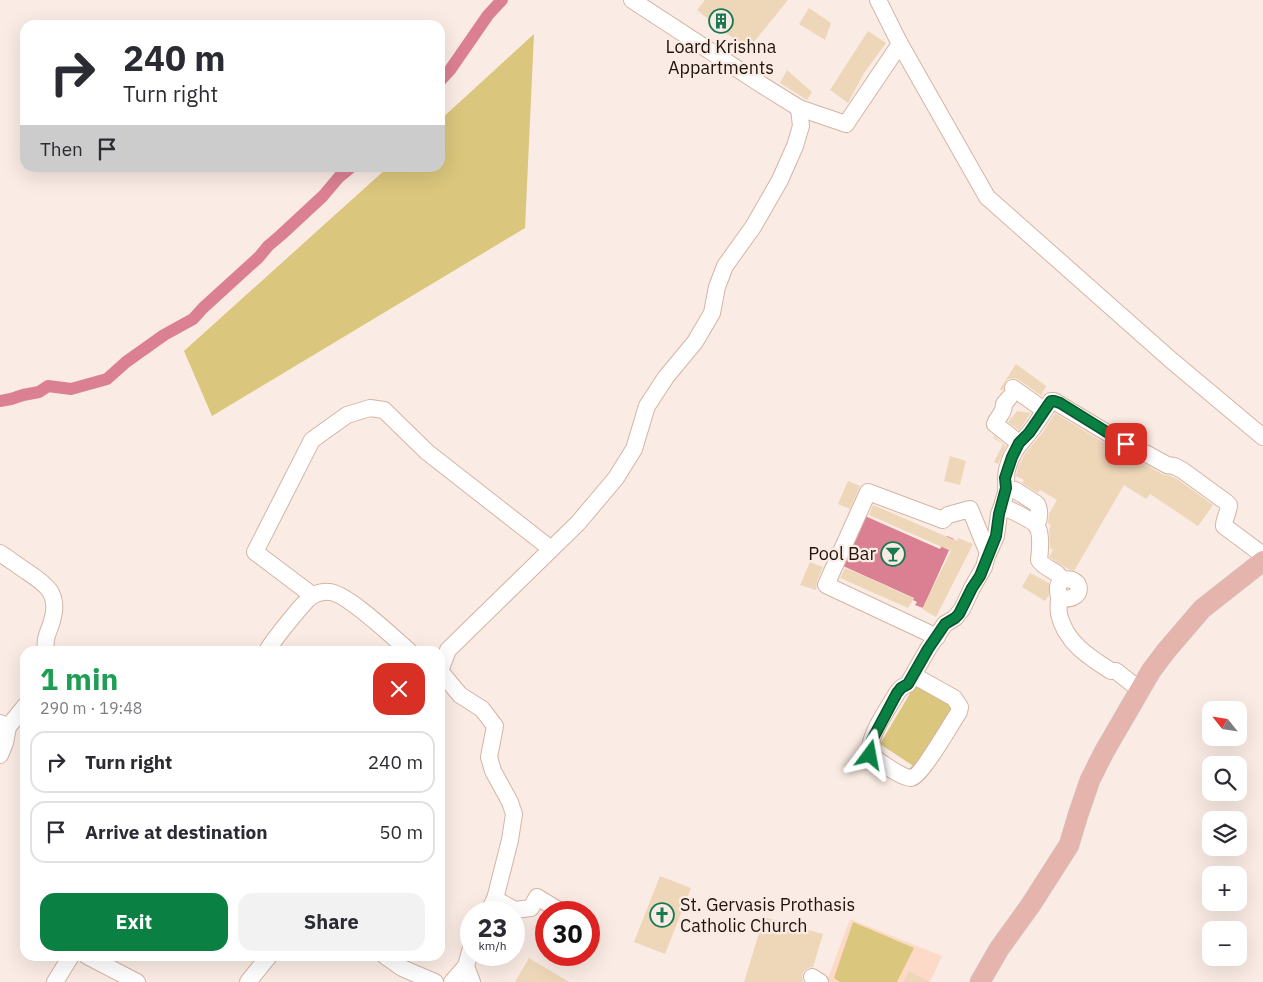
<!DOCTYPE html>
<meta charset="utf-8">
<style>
:root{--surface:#fff;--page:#f2f2f3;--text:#2b2b33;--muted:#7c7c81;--line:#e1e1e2;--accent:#0b8043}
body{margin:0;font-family:"IBM Plex Sans",sans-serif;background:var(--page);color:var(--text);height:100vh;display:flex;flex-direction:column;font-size:19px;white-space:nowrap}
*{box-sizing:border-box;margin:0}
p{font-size:16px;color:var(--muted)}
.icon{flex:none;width:28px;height:28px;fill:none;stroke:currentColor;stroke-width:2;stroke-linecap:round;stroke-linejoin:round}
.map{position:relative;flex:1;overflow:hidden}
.drawer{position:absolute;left:20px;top:646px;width:425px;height:315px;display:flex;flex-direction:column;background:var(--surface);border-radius:15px;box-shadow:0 5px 20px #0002}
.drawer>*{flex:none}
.hud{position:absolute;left:20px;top:20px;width:425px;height:152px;border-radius:15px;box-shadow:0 5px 20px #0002;background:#fff;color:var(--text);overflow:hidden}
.needle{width:32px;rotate:300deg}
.buttons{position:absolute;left:1202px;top:701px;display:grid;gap:10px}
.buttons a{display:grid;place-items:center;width:45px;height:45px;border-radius:10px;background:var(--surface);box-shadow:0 5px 20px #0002;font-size:25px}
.speed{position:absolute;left:460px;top:901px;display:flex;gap:10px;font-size:25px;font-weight:700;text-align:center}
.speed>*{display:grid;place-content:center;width:65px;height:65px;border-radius:50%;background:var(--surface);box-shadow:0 5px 20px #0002;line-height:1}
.speed small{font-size:12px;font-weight:400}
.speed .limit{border:8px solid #d22;background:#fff;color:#111}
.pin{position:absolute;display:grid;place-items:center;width:42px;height:42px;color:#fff;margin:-21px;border-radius:10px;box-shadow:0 2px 8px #0006}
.me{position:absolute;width:55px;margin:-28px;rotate:13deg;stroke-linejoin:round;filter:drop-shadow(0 0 4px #0008)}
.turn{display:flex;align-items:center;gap:18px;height:105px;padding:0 20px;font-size:22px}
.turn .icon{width:65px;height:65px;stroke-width:2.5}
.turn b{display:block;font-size:35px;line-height:42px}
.then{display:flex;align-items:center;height:48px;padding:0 20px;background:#0003;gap:10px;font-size:19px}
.round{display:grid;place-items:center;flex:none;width:52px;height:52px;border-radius:15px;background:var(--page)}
.head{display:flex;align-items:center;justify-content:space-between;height:85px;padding:0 20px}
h1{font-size:30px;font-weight:800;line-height:38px;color:#1e9e55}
.primary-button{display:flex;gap:10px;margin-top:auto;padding:10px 20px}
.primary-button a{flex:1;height:58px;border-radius:15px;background:var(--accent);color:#fff;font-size:20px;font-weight:800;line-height:58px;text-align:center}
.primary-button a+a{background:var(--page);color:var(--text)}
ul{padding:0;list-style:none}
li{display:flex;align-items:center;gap:15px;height:62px;margin:0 10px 8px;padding:0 10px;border:2px solid var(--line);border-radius:15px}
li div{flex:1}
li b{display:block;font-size:19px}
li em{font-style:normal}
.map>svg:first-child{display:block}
.built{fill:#fcdac7}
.green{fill:#dac67c}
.water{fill:#db8092}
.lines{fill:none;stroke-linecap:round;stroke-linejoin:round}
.canal{stroke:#db8092;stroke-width:12}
.building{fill:#eed6b9}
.minor-casing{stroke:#d5b4a1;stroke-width:18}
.major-casing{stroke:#d2d0cf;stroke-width:21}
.minor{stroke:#fff;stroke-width:16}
.major{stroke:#e4b4ad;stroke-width:20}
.route-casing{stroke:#07532c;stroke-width:12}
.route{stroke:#0b8043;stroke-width:9}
.labels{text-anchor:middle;stroke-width:4.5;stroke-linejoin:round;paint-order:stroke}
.poi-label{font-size:18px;fill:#20140d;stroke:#faece4}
</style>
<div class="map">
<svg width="1263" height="982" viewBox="0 0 1263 982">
<rect width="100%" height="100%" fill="#faece4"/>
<polygon class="built" points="850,919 942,956 930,982 829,982 827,981"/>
<g class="green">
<polygon points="534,34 525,228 212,416 184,351 387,168 440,168 440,120"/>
<polygon points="915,685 953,707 915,767 880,744"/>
<polygon points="853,922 914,948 897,982 840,982 834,978"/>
</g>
<polygon class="water" points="865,516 940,549 947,536 954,539 923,608 915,605 917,602 913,600 914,598 843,566"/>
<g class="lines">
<g class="canal">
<polyline points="440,81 450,70 488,15 502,0"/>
<polyline points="0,401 11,399 23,395 39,392 48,386 71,389 107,379 126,362 164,335 193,319 203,308 259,257 268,246 281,235 323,196 339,177 350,168"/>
</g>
</g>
<g class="building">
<polygon points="705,0 788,0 749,48 724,32 697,10"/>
<polygon points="809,8 831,23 825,40 799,24"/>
<polygon points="868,31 886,43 864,73 848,103 830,90"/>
<polygon points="787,70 812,92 807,100 780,83"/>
<polygon points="1016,364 1046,386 1042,394 1043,395 1042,396 1019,380 1014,378 1008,379 1005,383 1003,390 1002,391 1000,389"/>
<polygon points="1017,411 1031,413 1019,430 1008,422"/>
<polygon points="1055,413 1134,461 1143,463 1162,474 1171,476 1177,479 1213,505 1198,526 1150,494 1146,499 1124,485 1074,571 1066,568 1049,557 1053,550 1050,548 1049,530 1051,525 1048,523 1049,514 1057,500 1040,490 1038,493 1022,483 1024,480 1016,476 1018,467 1024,455 1043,432"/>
<polygon points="994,436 1006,446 998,464 994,462 1003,444 993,438"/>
<polygon points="950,456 966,461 960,485 944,481"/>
<polygon points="848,481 860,486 850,509 838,504"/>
<polygon points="873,505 957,541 958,538 973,544 936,617 922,609 951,551 869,515"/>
<polygon points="810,562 823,567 817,581 816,590 800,585"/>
<polygon points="845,568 888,586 887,587 914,598 908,608 840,578"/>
<polygon points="1030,573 1049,583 1049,595 1045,601 1022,587"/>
<polygon points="660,876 691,888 665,954 634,942"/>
<polygon points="764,917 823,934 813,967 808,968 803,972 802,977 803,982 744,982"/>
<polygon points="529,958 569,982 515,982"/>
<polygon points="909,971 930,982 903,982"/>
</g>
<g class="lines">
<g class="minor-casing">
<g id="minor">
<polyline points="632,0 762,85 799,108 846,124 900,44"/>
<polyline points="878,0 900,44 987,197 1171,360 1263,437"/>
<polyline points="1013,388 1044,410"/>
<path d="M1009,398L1004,404C1004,415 998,415 995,424L1019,443"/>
<path d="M1006,493C1007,485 1005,478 1007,470C1011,453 1018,446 1029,433C1037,424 1043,412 1051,401H1054L1139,452L1147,454L1167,465L1174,466L1182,470L1226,502L1229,505C1229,512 1224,518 1224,526L1263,555"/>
<path d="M1003,502L1006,493L1011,490H1015L1037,504C1040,510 1040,519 1036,525"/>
<path d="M0,553C9,559 17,565 26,571C44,583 59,592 53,617C50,632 44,634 46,651"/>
<polyline points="312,595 255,552 312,440 347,415 370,408 384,410 427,452 551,549"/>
<path d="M1059,598C1086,603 1084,575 1062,580"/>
<polyline points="937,637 826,585 868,492 943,520 948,515 970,509 988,553"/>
<path d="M267,651C272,642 306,598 314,595C317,593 325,591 329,592C346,592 395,639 409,651"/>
<polyline points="440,671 448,650 578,523 616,478 634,449 647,406 666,377 695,342 712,313 717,287 725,266 753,227 780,180 795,146 801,126 799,108"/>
<polyline points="440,671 460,695 482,709 495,726 489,757 493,771 510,802 514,814 510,840 495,899 488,912"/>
<path d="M913,675L954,698L960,707L959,712C952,722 921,777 911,778C901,778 880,761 870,755C867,737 888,709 897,693L901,688L908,684L928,649L945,624L955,618L962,609L972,588L984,567L987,556L996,536L999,514L1002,506C1010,510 1031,519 1036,525C1042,532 1040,551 1039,560C1044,569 1058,570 1062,580C1056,586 1058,590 1059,598C1059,603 1058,609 1059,614C1065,642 1089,657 1111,671H1116L1140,690"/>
<polyline points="0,723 8,727 25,706"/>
<polyline points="0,755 5,743 8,727"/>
<polyline points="495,899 515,910 531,908 537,897 560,911 565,912"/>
<polyline points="471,948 466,966 472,982"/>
<polyline points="87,956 137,982"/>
<polyline points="385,956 402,968 435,982"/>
<polyline points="812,977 820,982"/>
<polyline points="55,982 71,956"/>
<polyline points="248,982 269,956"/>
<polyline points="452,982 466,966"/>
</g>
</g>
<g class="major-casing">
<polyline id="major" points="980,982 999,949 1030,906 1069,845 1078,815 1090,780 1104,752 1151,671 1166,651 1202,609 1263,561"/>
</g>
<use href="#minor" class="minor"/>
<use href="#major" class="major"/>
</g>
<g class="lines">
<g class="route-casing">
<polyline id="route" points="870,755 870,744 872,740 897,693 901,688 908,684 928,649 945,624 955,618 959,614 972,588 980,576 996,536 999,514 1006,488 1005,478 1012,457 1019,443 1029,433 1051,401 1054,401 1060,403 1126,444"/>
</g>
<use href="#route" class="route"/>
</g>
<defs>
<g id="building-ring" transform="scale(1.25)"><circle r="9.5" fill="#faece4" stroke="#187a52" stroke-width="1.5"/><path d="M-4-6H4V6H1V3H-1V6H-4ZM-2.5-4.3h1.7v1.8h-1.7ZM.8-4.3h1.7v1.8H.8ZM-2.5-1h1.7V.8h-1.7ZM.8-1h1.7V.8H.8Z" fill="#187a52"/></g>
<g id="bar-ring" transform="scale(1.25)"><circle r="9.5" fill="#faece4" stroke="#187a52" stroke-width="1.5"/><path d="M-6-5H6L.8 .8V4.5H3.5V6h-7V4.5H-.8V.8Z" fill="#187a52"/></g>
<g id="church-ring" transform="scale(1.25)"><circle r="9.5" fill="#faece4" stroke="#187a52" stroke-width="1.5"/><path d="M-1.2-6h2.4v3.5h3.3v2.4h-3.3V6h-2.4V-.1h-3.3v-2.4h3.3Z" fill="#187a52"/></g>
</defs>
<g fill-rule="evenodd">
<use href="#building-ring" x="721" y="21"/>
<use href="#bar-ring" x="893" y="554"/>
<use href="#church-ring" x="662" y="915"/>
</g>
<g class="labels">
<g class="poi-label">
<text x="721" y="53">Loard Krishna<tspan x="721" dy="21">Appartments</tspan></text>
<text x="876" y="560" text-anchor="end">Pool Bar</text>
<text x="680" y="911" text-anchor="start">St. Gervasis Prothasis<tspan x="680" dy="21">Catholic Church</tspan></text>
</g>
</g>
</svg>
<div class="buttons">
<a><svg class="needle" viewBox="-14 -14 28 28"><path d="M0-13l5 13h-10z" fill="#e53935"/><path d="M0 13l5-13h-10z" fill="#7c7c81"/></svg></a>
<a><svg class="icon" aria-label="search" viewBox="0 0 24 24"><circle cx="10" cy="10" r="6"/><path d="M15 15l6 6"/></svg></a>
<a><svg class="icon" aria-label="layers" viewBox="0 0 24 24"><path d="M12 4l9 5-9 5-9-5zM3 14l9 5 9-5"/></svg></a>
<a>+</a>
<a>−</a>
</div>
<div class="speed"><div>23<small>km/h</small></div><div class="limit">30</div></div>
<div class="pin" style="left:1126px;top:444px;background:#d93025"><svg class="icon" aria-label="arrive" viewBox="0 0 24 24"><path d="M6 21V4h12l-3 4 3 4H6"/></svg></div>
<svg class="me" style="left:870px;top:755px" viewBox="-20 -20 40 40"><path d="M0-17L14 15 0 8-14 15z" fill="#0b8043" stroke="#fff" stroke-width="4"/></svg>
<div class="hud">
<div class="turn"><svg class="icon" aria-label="right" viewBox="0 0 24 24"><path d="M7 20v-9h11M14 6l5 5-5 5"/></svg><div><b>240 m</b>Turn right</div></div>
<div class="then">Then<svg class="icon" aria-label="arrive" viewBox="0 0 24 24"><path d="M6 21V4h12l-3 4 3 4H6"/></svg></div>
</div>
<section class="drawer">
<div class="head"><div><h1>1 min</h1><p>290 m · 19:48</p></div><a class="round" style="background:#d93025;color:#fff"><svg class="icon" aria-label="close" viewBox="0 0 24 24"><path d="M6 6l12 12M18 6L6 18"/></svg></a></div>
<ul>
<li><svg class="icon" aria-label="right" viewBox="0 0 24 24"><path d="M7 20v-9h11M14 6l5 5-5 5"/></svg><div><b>Turn right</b></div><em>240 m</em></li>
<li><svg class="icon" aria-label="arrive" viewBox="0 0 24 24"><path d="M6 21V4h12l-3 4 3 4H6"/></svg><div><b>Arrive at destination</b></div><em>50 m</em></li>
</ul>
<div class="primary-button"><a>Exit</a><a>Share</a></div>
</section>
</div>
